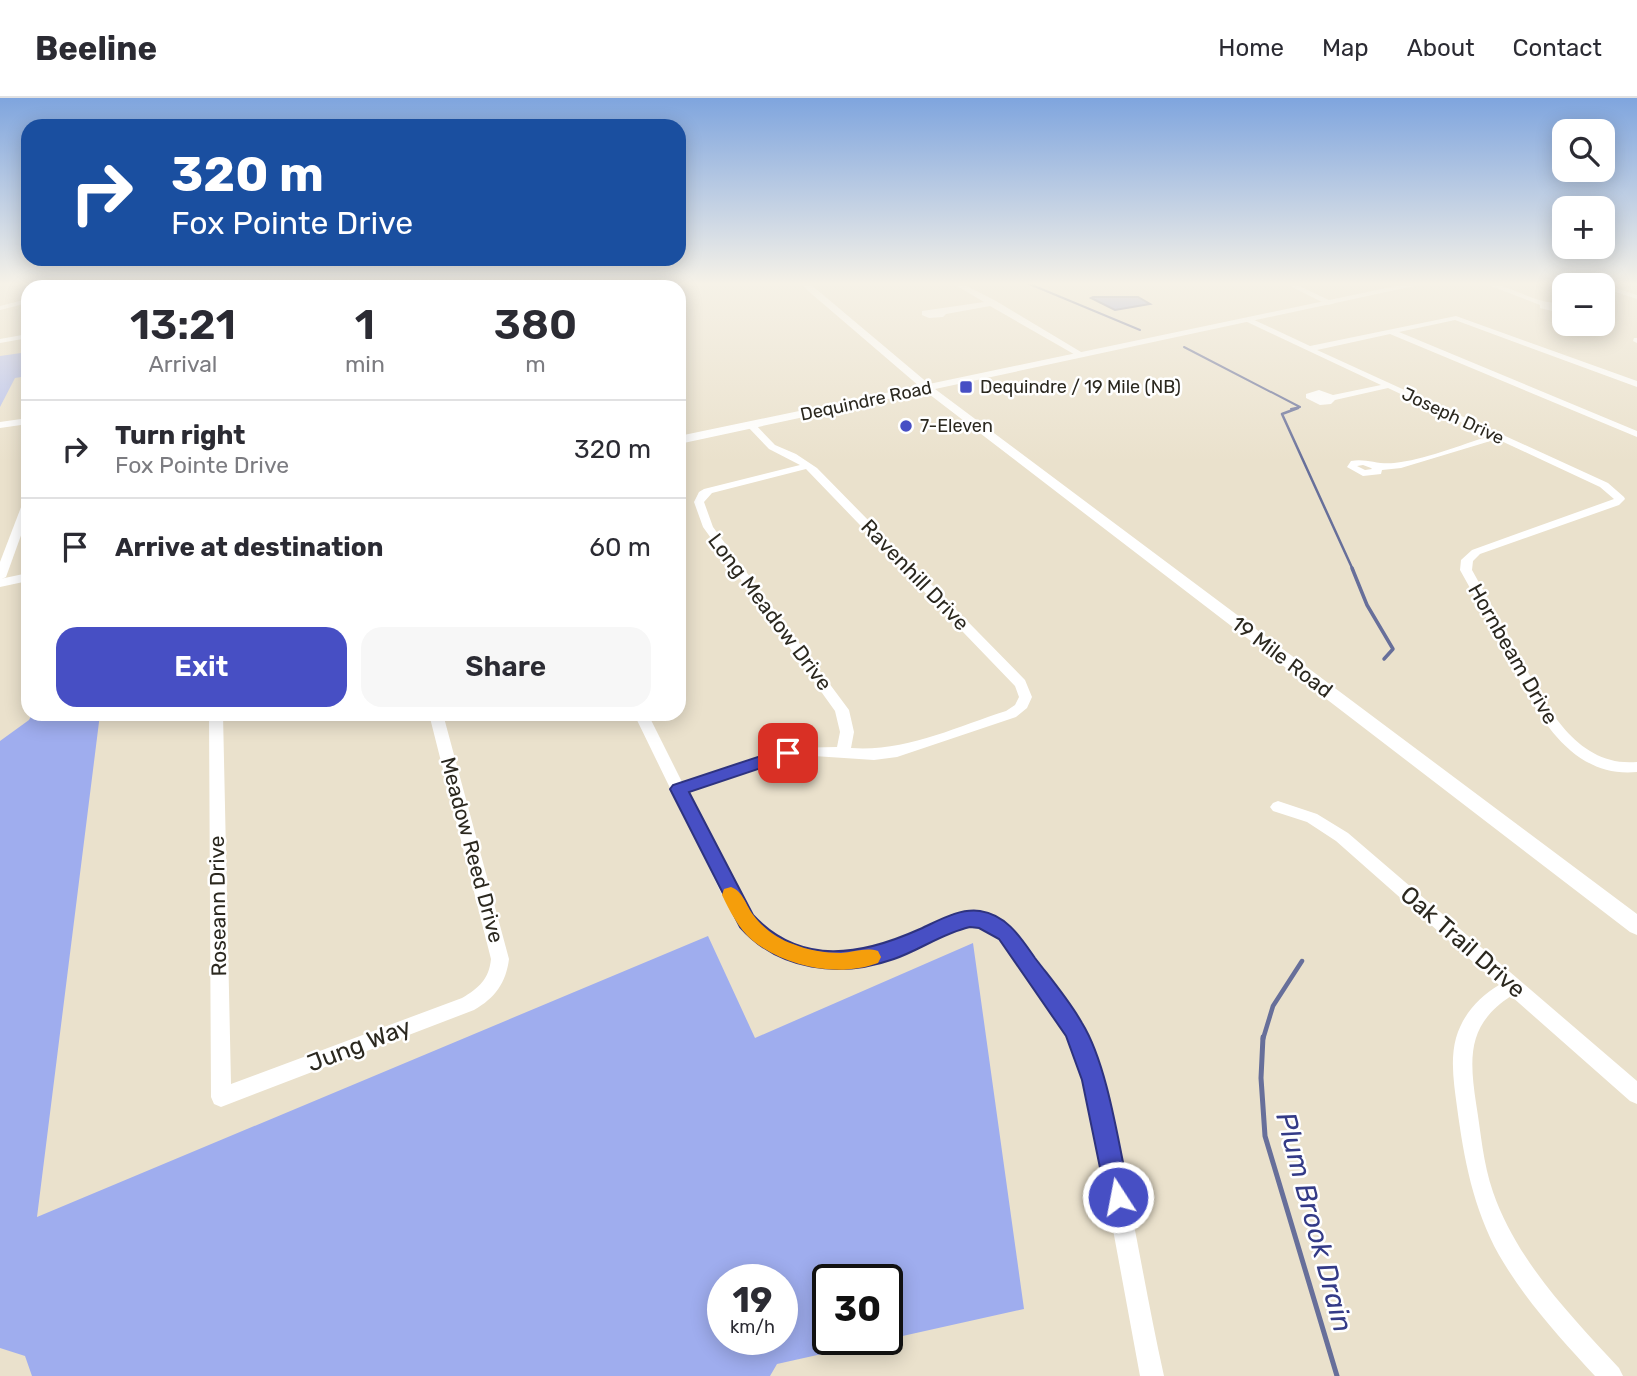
<!DOCTYPE html>
<meta charset="utf-8">
<style>
:root{--surface:#fff;--page:#f7f7f7;--text:#2b2b33;--muted:#7c7c81;--line:#e1e1e2;--accent:#474fc4}
body{margin:0;font-family:Rubik,sans-serif;background:var(--page);color:var(--text);height:100vh;display:flex;flex-direction:column;font-size:26px;white-space:nowrap}
*{box-sizing:border-box;margin:0}
p{font-size:23px;color:var(--muted)}
.icon{flex:none;width:38px;height:38px;fill:none;stroke:currentColor;stroke-width:2;stroke-linecap:round;stroke-linejoin:round}
.map{position:relative;flex:1;overflow:hidden}
.sheet{position:absolute;left:21px;top:182px;width:665px;height:441px;display:flex;flex-direction:column;background:var(--surface);border-radius:21px;box-shadow:0 4px 18px #0003}
.sheet>*{flex:none}
.top-card{position:absolute;left:21px;top:21px;width:665px;height:147px;border-radius:21px;box-shadow:0 4px 18px #0003;background:#1a4fa0;color:#fff;overflow:hidden}
.tools{position:absolute;left:1552px;top:21px;display:grid;gap:14px}
.tools a{display:grid;place-items:center;width:63px;height:63px;border-radius:14px;background:var(--surface);box-shadow:0 4px 18px #0003;font-size:35px}
.speed{position:absolute;left:707px;top:1166px;display:flex;gap:14px;font-size:35px;font-weight:700;text-align:center}
.speed>*{display:grid;place-content:center;width:91px;height:91px;border-radius:50%;background:var(--surface);box-shadow:0 4px 18px #0003;line-height:1}
.speed small{font-size:18px;font-weight:400}
.speed .limit{border:4px solid #111;border-radius:10px;background:#fff;color:#111}
.pin{position:absolute;display:grid;place-items:center;width:60px;height:60px;color:#fff;margin:-30px;border-radius:14px;box-shadow:0 4px 10px #0006}
.me{position:absolute;width:77px;margin:-38px;rotate:349deg;stroke-linejoin:round;filter:drop-shadow(0 0 5px #0008)}
.turn{display:flex;align-items:center;gap:24px;height:147px;padding:0 35px;font-size:32px}
.turn .icon{width:91px;height:91px;stroke-width:2.5}
.turn b{display:block;font-size:49px;line-height:60px}
.eta{display:flex;justify-content:space-evenly;align-items:center;height:119px;text-align:center}
.eta b{font-size:42px;font-weight:600;line-height:49px}
.action{display:flex;gap:14px;margin-top:auto;padding:14px 35px}
.action a{flex:1;height:80px;border-radius:21px;background:var(--accent);color:#fff;font-size:28px;font-weight:600;line-height:80px;text-align:center}
.action a+a{background:var(--page);color:var(--text)}
ul{padding:0;list-style:none}
li{display:flex;align-items:center;gap:21px;height:98px;padding:0 35px;border-top:2px solid var(--line)}
li div{flex:1}
li b{display:block;font-size:26px}
li em{font-style:normal}
header{display:flex;align-items:center;gap:42px;box-sizing:border-box;height:98px;padding:0 35px;background:var(--surface);border-bottom:2px solid var(--line)}
header strong{font-size:33px}
nav{display:flex;gap:38px;margin-inline-start:auto;font-size:24px}
.map>svg:first-child{display:block}
.green{fill:#b6c0ed}
.forest{fill:#9fadee;fill-rule:evenodd}
.water{fill:#818ece;stroke:#676f9a;stroke-width:2}
.lines{fill:none;stroke-linecap:round;stroke-linejoin:round}
.stream-far4{stroke:#676f9a;stroke-width:2}
.stream-far3{stroke:#676f9a;stroke-width:2.5}
.stream-far2{stroke:#676f9a;stroke-width:3.5}
.stream-far1{stroke:#676f9a;stroke-width:4.5}
.stream{stroke:#676f9a;stroke-width:5}
.minor{fill:#fff;fill-rule:evenodd}
.major{fill:#fff;fill-rule:evenodd}
.route{fill:#474fc4;stroke:#2e337f;stroke-width:2}
.slow{fill:#f59e0b}
.poi-dot{fill:#474fc4;stroke:#fff;stroke-width:2.5}
.labels{text-anchor:middle;stroke-width:5;stroke-linejoin:round;paint-order:stroke}
.far-poi-label{font-size:18px;fill:#2b281f;stroke:#fff;text-anchor:start}
.far-street-label{font-size:18px;fill:#2b281f;stroke:#fff}
.street-label{font-size:21px;fill:#2b281f;stroke:#fff}
.near-street-label{font-size:24px;fill:#2b281f;stroke:#fff}
.near-water-label{font-size:28px;font-style:italic;fill:#343b87;stroke:#fff}
</style>
<header>
<strong>Beeline</strong>
<nav><a>Home</a><a>Map</a><a>About</a><a>Contact</a></nav>
</header>
<div class="map">
<svg width="1637" height="1278" viewBox="0 0 1637 1278">
<rect width="100%" height="100%" fill="#eae1cc"/>
<polygon class="green" points="28,254 28,278 15,280 0,309 0,258"/>
<path class="forest" d="M32,616H100L37,1119L708,838L755,940L973,845L1024,1211L777,1266L770,1278H32L25,1258L0,1250V643L29,622ZM723,1181H782V1241H723ZM828,1181H887V1241H828Z"/>
<polygon class="water" points="1093,199 1138,199 1150,206 1115,212 1091,200"/>
<g class="lines">
<g class="stream-far4">
<polyline points="1027,185 1140,232"/>
<polyline points="1184,249 1300,309 1291,311"/>
</g>
<polyline class="stream-far3" points="1298,310 1282,316 1353,472"/>
<polyline class="stream-far2" points="1352,470 1367,507 1393,551 1384,561"/>
<polyline class="stream-far1" points="1263,941 1273,908 1302,863"/>
<polyline class="stream" points="1263,939 1261,980 1265,1038 1337,1278"/>
<g class="minor">
<polygon points="72,185 82,185 75,189 65,189"/>
<polygon points="166,185 175,185 169,189 160,189"/>
<polygon points="260,185 269,185 263,189 255,189"/>
<polygon points="402,185 421,185 406,189 389,189"/>
<polygon points="517,185 524,185 526,189 519,189"/>
<polygon points="952,185 961,185 996,203 1086,257 1079,259 990,208 946,216 943,219 929,220 922,217 922,213 984,204"/>
<polygon points="1284,185 1293,185 1335,205 1328,207"/>
<path d="M1483,185C1504,185 1523,198 1543,203C1550,205 1557,204 1564,208V213L1556,214L1540,210V207Z"/>
<polygon points="1603,186 1637,197 1637,201 1603,190 1603,187 1600,187"/>
<polygon points="28,201 28,205 0,212 0,208"/>
<polygon points="679,213 684,213 685,215 679,217"/>
<path d="M1456,218L1637,283V289L1455,222L1399,234L1637,333V339L1390,236L1317,252L1608,385L1624,399L1625,401L1619,407L1480,456L1473,463L1472,472C1487,499 1502,526 1517,553C1542,600 1573,670 1637,664V674C1567,681 1534,609 1506,557C1491,529 1476,500 1460,472L1461,462L1472,452L1614,401L1600,389L1497,341L1401,370L1382,372L1381,376L1363,378L1347,369L1351,363C1366,360 1378,367 1394,365C1424,362 1460,347 1490,338L1388,290L1335,302L1331,306L1320,307L1306,300V296L1319,292L1333,297L1381,287L1243,222L1250,220L1310,248ZM1363,367L1371,370L1372,371L1365,372L1357,368Z"/>
<polygon points="28,236 28,240 0,245 0,241"/>
<polygon points="1634,240 1637,240 1637,245 1633,243"/>
<polygon points="28,320 28,326 0,330 0,324"/>
<path d="M748,325H754L775,347L796,356L817,370L1025,582L1032,599L1027,610L1016,619L897,659L874,662L814,658L789,660L687,694C706,732 725,783 751,816C797,873 868,857 926,830C951,818 975,809 1001,823C1019,832 1029,850 1040,865C1055,885 1071,905 1082,927C1101,965 1109,1007 1118,1049C1135,1125 1147,1202 1164,1278H1140L1095,1034L1083,982L1071,945L1056,916L1008,848L990,833L977,829H967C944,834 924,848 901,855C827,882 765,874 724,801L634,616H648L682,684L788,650L837,649L840,634L835,613L703,429L694,404L699,394L704,391L800,367L769,351L748,329ZM806,371L1015,588L1019,599L1015,607L1006,613C956,629 905,654 851,650L854,634L849,612L713,429L704,404L712,395Z"/>
<polygon points="28,401 28,418 6,479 0,482 0,464 23,404"/>
<path d="M209,616H223L231,986L462,900C479,890 489,881 491,861L429,616H443L509,861C506,885 495,900 474,912L221,1009L214,1006L211,999Z"/>
<path d="M1278,703L1317,716L1348,735L1637,983V1006L1630,1003L1511,898C1468,926 1469,958 1476,1005C1481,1035 1483,1065 1493,1094C1517,1163 1570,1217 1619,1270L1623,1278H1595C1560,1240 1525,1202 1499,1157C1473,1110 1464,1061 1457,1009C1454,986 1450,962 1456,940C1463,916 1479,899 1499,887L1336,743L1307,724L1273,713L1270,709L1273,705Z"/>
</g>
<g class="major">
<polygon points="799,185 809,185 929,286 1410,185 1428,185 935,291 1637,816 1637,837 1630,834 925,293 679,346 679,338 919,288"/>
<polygon points="28,475 28,483 0,489 0,481"/>
</g>
</g>
<linearGradient id="sky" x2="0" y2="1"><stop stop-color="#7fa5de"/><stop offset="0.51" stop-color="#f6f2e8"/><stop offset="1" stop-color="#f6f2e8" stop-opacity="0"/></linearGradient>
<rect width="1637" height="364" fill="url(#sky)"/>
<path class="route" d="M788,649L796,655L794,659L689,694L753,817C801,869 862,857 920,831C938,823 959,810 980,813C1007,817 1021,840 1035,860C1051,881 1069,902 1082,925C1108,967 1119,1049 1130,1099L1127,1108L1118,1111L1110,1108L1106,1099L1082,982L1066,938L999,841L979,830L970,829C943,835 920,852 894,861C840,880 779,873 740,829L670,691L673,687Z"/>
<path class="slow" d="M731,789C743,793 746,808 754,818C763,830 778,841 793,846C807,852 825,855 841,855C854,854 866,849 878,853L881,859L878,865C838,880 785,869 752,842C739,831 729,812 722,797L724,791Z"/>
<g class="poi-dot">
<rect x="959" y="282" width="14" height="14" rx="3.5"/>
<circle cx="906" cy="328" r="7"/>
</g>
<g class="labels">
<g class="far-poi-label">
<text x="980" y="295">Dequindre / 19 Mile (NB)</text>
<text x="920" y="334">7-Eleven</text>
</g>
<g class="far-street-label">
<text transform="translate(866 303) rotate(-12)" y="6">Dequindre Road</text>
<text transform="translate(1453 318) rotate(25)" y="6">Joseph Drive</text>
</g>
<g class="street-label">
<text transform="translate(915 477) rotate(46)" y="7">Ravenhill Drive</text>
<text transform="translate(770 514) rotate(53)" y="7">Long Meadow Drive</text>
<text transform="translate(1513 556) rotate(60)" y="7">Hornbeam Drive</text>
<text transform="translate(1282 559) rotate(37)" y="7">19 Mile Road</text>
<text transform="translate(472 752) rotate(75)" y="7">Meadow Reed Drive</text>
<text transform="translate(218 808) rotate(-91)" y="7">Roseann Drive</text>
</g>
<g class="near-street-label">
<text transform="translate(1463 844) rotate(41)" y="8">Oak Trail Drive</text>
<text transform="translate(359 947) rotate(-21)" y="8">Jung Way</text>
</g>
<g class="near-water-label">
<text transform="translate(1315 1124) rotate(75)" y="10">Plum Brook Drain</text>
</g>
</g>
</svg>
<div class="tools">
<a><svg class="icon" aria-label="search" viewBox="0 0 24 24"><circle cx="10" cy="10" r="6"/><path d="M15 15l6 6"/></svg></a>
<a>+</a>
<a>−</a>
</div>
<div class="speed"><div>19<small>km/h</small></div><div class="limit">30</div></div>
<div class="pin" style="left:788px;top:655px;background:#d93025"><svg class="icon" aria-label="arrive" viewBox="0 0 24 24"><path d="M6 21V4h12l-3 4 3 4H6"/></svg></div>
<svg class="me" style="left:1118px;top:1099px" viewBox="-20 -20 40 40"><circle r="17" fill="#474fc4" stroke="#fff" stroke-width="3"/><path d="M0-11L8 9 0 5-8 9z" fill="#fff"/></svg>
<div class="top-card">
<div class="turn"><svg class="icon" aria-label="right" viewBox="0 0 24 24"><path d="M7 20v-9h11M14 6l5 5-5 5"/></svg><div><b>320 m</b>Fox Pointe Drive</div></div>
</div>
<section class="sheet">
<div class="eta">
<div><b>13:21</b><p>Arrival</p></div>
<div><b>1</b><p>min</p></div>
<div><b>380</b><p>m</p></div>
</div>
<ul>
<li><svg class="icon" aria-label="right" viewBox="0 0 24 24"><path d="M7 20v-9h11M14 6l5 5-5 5"/></svg><div><b>Turn right</b><p>Fox Pointe Drive</p></div><em>320 m</em></li>
<li><svg class="icon" aria-label="arrive" viewBox="0 0 24 24"><path d="M6 21V4h12l-3 4 3 4H6"/></svg><div><b>Arrive at destination</b></div><em>60 m</em></li>
</ul>
<div class="action"><a>Exit</a><a>Share</a></div>
</section>
</div>
